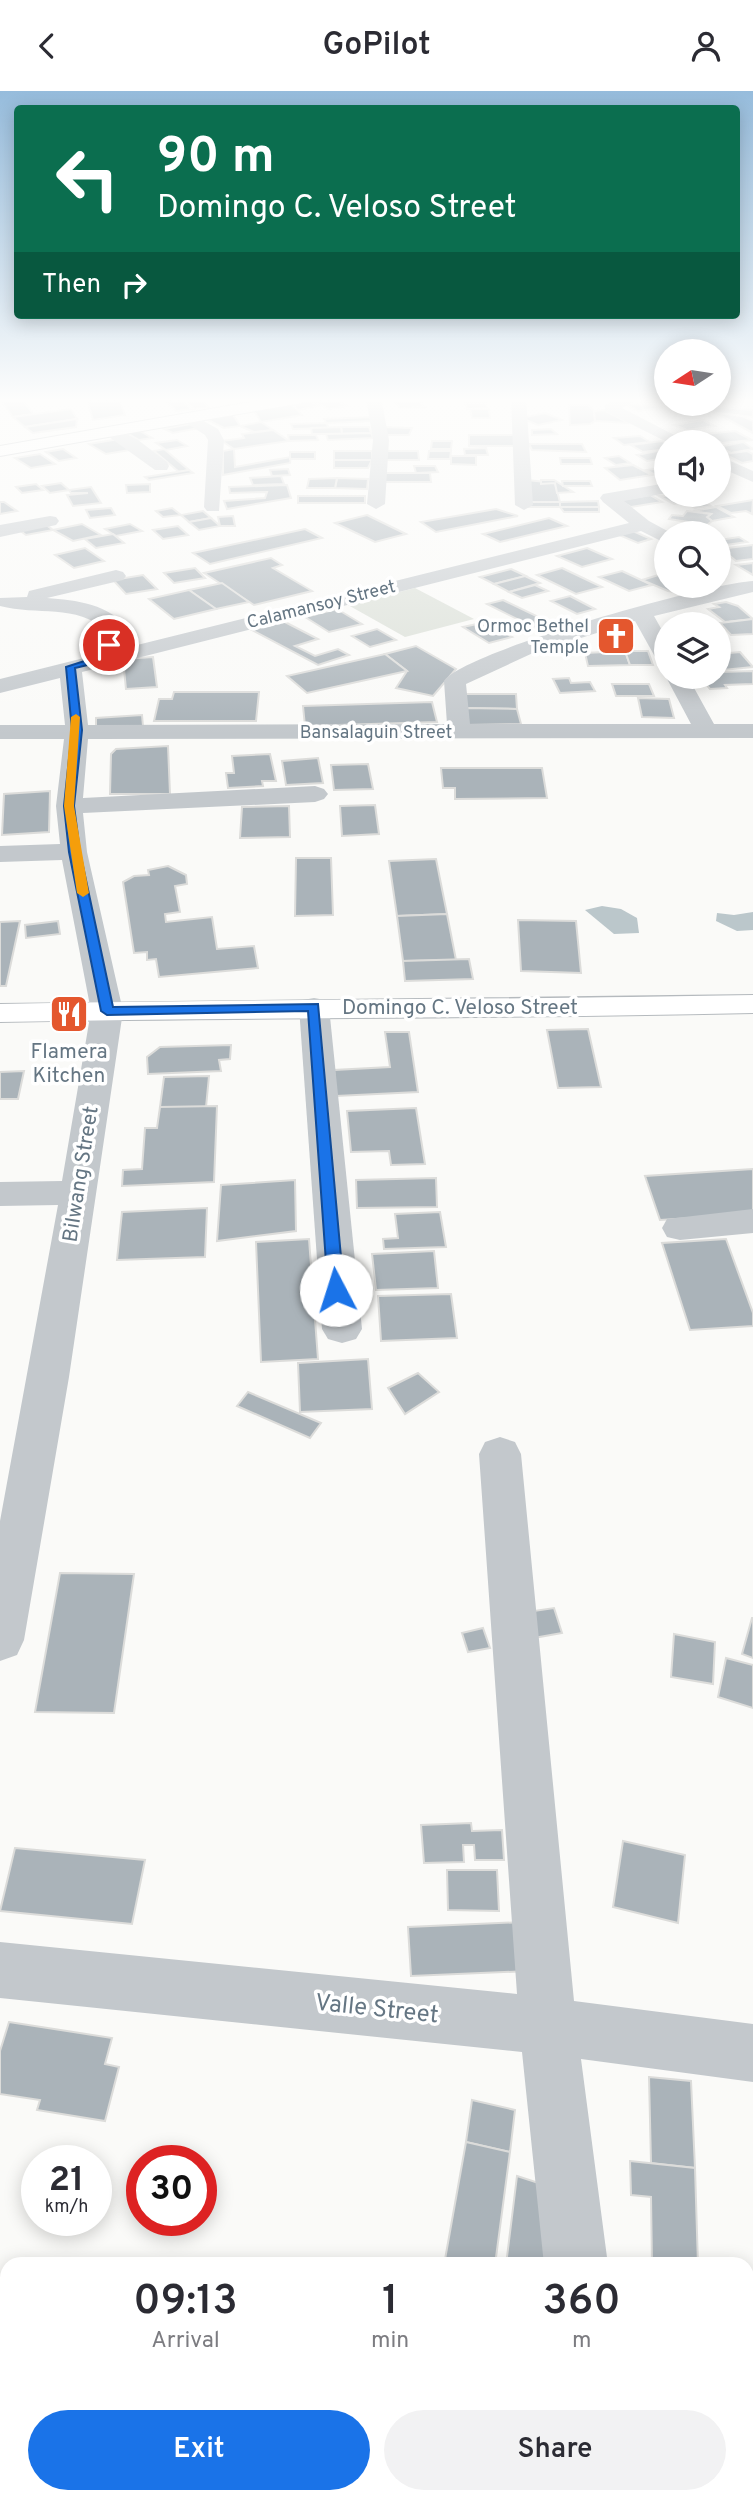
<!DOCTYPE html>
<style>
:root{--surface:#fff;--page:#f2f2f3;--text:#2b2b33;--muted:#7c7c81;--accent:#1a73e8}
body{margin:0;font-family:Overpass,sans-serif;background:var(--page);color:var(--text);height:100vh;display:flex;flex-direction:column;font-size:26px;white-space:nowrap}
*{box-sizing:border-box;margin:0}
p{font-size:23px;color:var(--muted)}
.icon{flex:none;width:38px;height:38px;fill:none;stroke:currentColor;stroke-width:2;stroke-linecap:round;stroke-linejoin:round}
.map{position:relative;flex:1;overflow:hidden}
.details{position:absolute;left:0px;top:2166px;width:754px;height:247px;display:flex;flex-direction:column;background:var(--surface);border-radius:21px 21px 0 0;box-shadow:0 4px 18px #0003}
.details>*{flex:none}
.banner{position:absolute;left:14px;top:14px;width:726px;height:214px;border-radius:7px;box-shadow:0 4px 18px #0003;background:#0b6e4f;color:#fff;overflow:hidden}
.needle{width:46px;rotate:258deg}
.tools{position:absolute;left:654px;top:248px;display:grid;gap:14px}
.tools a{display:grid;place-items:center;width:77px;height:77px;border-radius:50%;background:var(--surface);box-shadow:0 4px 18px #0003;font-size:35px}
.speed{position:absolute;left:21px;top:2054px;display:flex;gap:14px;font-size:35px;font-weight:700;text-align:center}
.speed>*{display:grid;place-content:center;width:91px;height:91px;border-radius:50%;background:var(--surface);box-shadow:0 4px 18px #0003;line-height:1}
.speed small{font-size:18px;font-weight:400}
.speed .limit{border:10px solid #d22;background:#fff;color:#111}
.pin{position:absolute;display:grid;place-items:center;width:60px;height:60px;color:#fff;margin:-30px;border:4px solid #fff;border-radius:50%;box-shadow:0 2px 7px #0007}
.me{position:absolute;width:77px;margin:-38px;rotate:355deg;stroke-linejoin:round;filter:drop-shadow(0 0 5px #0008)}
.turn{display:flex;align-items:center;gap:24px;height:147px;padding:0 28px;font-size:32px}
.turn .icon{width:91px;height:91px;stroke-width:2.5}
.turn b{display:block;font-size:49px;line-height:60px}
.then{display:flex;align-items:center;height:66px;padding:0 28px;background:#0003;gap:14px;font-size:26px}
.eta{display:flex;justify-content:space-evenly;align-items:center;height:119px;text-align:center}
.eta b{font-size:42px;font-weight:600;line-height:49px}
.action{display:flex;gap:14px;margin-top:auto;padding:14px 28px}
.action a{flex:1;height:80px;border-radius:42px;background:var(--accent);color:#fff;font-size:28px;font-weight:600;line-height:80px;text-align:center}
.action a+a{background:var(--page);color:var(--text)}
header{display:flex;justify-content:space-between;align-items:center;height:91px;padding:0 28px;background:var(--surface);font-size:32px;font-weight:600}
.map>svg:first-child{display:block}
.green{fill:#dadfd7}
.water{fill:#bbc7cb}
.building{fill:#aab3b9;stroke:#dcdcda;stroke-width:2}
.lines{fill:none;stroke-linecap:round;stroke-linejoin:round}
.major-casing{stroke:#b5babe;stroke-width:2}
.highway-casing{stroke:#b4b9bd;stroke-width:2}
.minor{fill:#c3c8cc;fill-rule:evenodd}
.major{fill:#fff;fill-rule:evenodd}
.highway{fill:#fff;fill-rule:evenodd}
.route{fill:#1a73e8;stroke:#114b97;stroke-width:2}
.slow{fill:#f59e0b}
.labels{text-anchor:middle;stroke-width:7;stroke-linejoin:round;paint-order:stroke}
.far-street-label{font-size:18px;fill:#657683;stroke:#fff}
.far-poi-label{font-size:18px;fill:#657683;stroke:#fff;text-anchor:end}
.street-label{font-size:21px;fill:#657683;stroke:#fff}
.poi-label{font-size:21px;fill:#657683;stroke:#fff}
.near-street-label{font-size:24px;fill:#657683;stroke:#fff}
</style>
<header><svg class="icon" aria-label="back" viewBox="0 0 24 24"><path d="M15 5l-7 7 7 7"/></svg>GoPilot<svg class="icon" aria-label="person" viewBox="0 0 24 24"><circle cx="12" cy="8" r="4"/><path d="M4 21q1-7 8-7t8 7"/></svg></header>
<div class="map">
<svg width="753" height="2413" viewBox="0 0 753 2413">
<rect width="100%" height="100%" fill="#fafaf8"/>
<polygon class="green" points="415,497 474,528 405,546 348,514"/>
<g class="water">
<polygon points="602,815 621,818 637,827 639,842 614,843 585,819"/>
<polygon points="753,821 753,839 737,840 716,830 717,822 734,824"/>
</g>
<g class="building">
<polygon points="86,306 118,306 125,324 93,329"/>
<polygon points="179,306 191,318 176,320 163,307"/>
<polygon points="330,306 347,315 329,318 309,309"/>
<polygon points="637,306 662,306 661,312 637,310"/>
<polygon points="200,308 209,316 194,318 185,309"/>
<polygon points="23,309 33,323 13,326 2,311"/>
<polygon points="309,309 318,315 298,319 291,312"/>
<polygon points="419,310 425,316 400,317 394,311"/>
<polygon points="291,312 302,324 261,331 253,318"/>
<polygon points="465,312 486,312 487,317 467,318"/>
<polygon points="646,312 663,317 638,320 627,314"/>
<polygon points="687,313 753,319 753,326 716,322"/>
<polygon points="569,314 588,314 594,320 595,330 590,333 570,334"/>
<polygon points="71,318 77,328 25,336 13,326"/>
<polygon points="470,318 489,318 490,327 472,327"/>
<polygon points="604,319 629,332 595,330 594,320"/>
<polygon points="232,322 240,335 224,337 204,327"/>
<polygon points="545,322 562,329 538,334 521,327"/>
<polygon points="716,322 742,325 753,330 753,342"/>
<polygon points="370,326 372,330 326,332 324,328"/>
<polygon points="77,328 76,336 33,342 25,336"/>
<polygon points="703,329 715,335 687,339 674,334"/>
<polygon points="261,331 273,339 254,341 240,335"/>
<polygon points="326,332 329,337 293,338 291,333"/>
<polygon points="190,333 199,337 173,342 164,338"/>
<polygon points="341,336 369,336 371,342 342,343"/>
<polygon points="341,336 342,343 312,343 311,337"/>
<polygon points="385,336 412,337 409,344 382,344"/>
<polygon points="551,338 557,343 532,344 532,339"/>
<polygon points="273,339 289,350 234,358 222,350 244,347 242,343"/>
<polygon points="140,340 152,347 139,349 127,342"/>
<polygon points="735,340 752,349 722,352 705,343"/>
<polygon points="371,342 373,347 328,349 326,343"/>
<polygon points="288,344 316,344 318,349 289,350"/>
<polygon points="469,344 514,344 515,355 469,355"/>
<polygon points="640,345 650,351 624,354 614,347"/>
<polygon points="119,348 136,358 106,363 89,353"/>
<polygon points="177,349 187,355 166,359 156,352"/>
<polygon points="432,350 452,350 451,358 431,358"/>
<polygon points="662,350 667,353 667,358 643,361 631,354"/>
<polygon points="743,351 753,358 731,362 719,356"/>
<polygon points="529,353 582,353 586,361 532,359"/>
<polygon points="486,357 488,364 465,364 464,358"/>
<polygon points="63,358 76,367 59,370 46,361"/>
<polygon points="164,358 189,379 179,381 154,360"/>
<polygon points="234,358 235,376 291,366 290,372 223,384 223,360"/>
<polygon points="662,359 667,361 667,367 647,370 637,364"/>
<rect x="334" y="360" width="38" height="9"/>
<polygon points="384,360 418,360 419,369 384,369"/>
<polygon points="429,360 451,360 450,368 428,368"/>
<polygon points="747,360 753,363 753,370 742,372 724,363"/>
<rect x="290" y="361" width="25" height="7"/>
<polygon points="40,363 55,373 31,377 15,367"/>
<polygon points="451,365 476,365 476,374 451,373"/>
<polygon points="619,365 630,372 616,374 605,367"/>
<polygon points="560,367 590,367 592,373 561,373"/>
<polygon points="334,369 372,369 368,377 334,377"/>
<polygon points="633,374 652,384 620,389 605,377"/>
<polygon points="414,375 435,375 438,381 416,382"/>
<polygon points="661,377 667,380 667,385 659,386 646,379"/>
<polygon points="288,378 290,384 272,385 270,379"/>
<polygon points="189,379 193,382 149,389 145,386"/>
<polygon points="381,382 430,382 431,391 382,391"/>
<polygon points="281,385 284,393 253,394 250,387"/>
<polygon points="337,387 368,388 367,398 335,397"/>
<polygon points="337,387 335,397 307,397 309,388"/>
<polygon points="527,389 555,392 560,411 527,411"/>
<polygon points="541,389 554,389 573,401 557,402 555,392 541,393"/>
<polygon points="562,390 590,390 592,395 563,395"/>
<polygon points="61,392 69,399 50,402 42,395"/>
<polygon points="36,393 43,399 22,402 16,396"/>
<polygon points="150,393 150,401 127,402 126,394"/>
<polygon points="287,394 291,407 227,418 224,410 265,407 267,401 230,402 229,396"/>
<polygon points="91,396 101,412 73,415 67,404 88,402 71,402 69,399"/>
<polygon points="650,404 662,411 631,416 619,409"/>
<polygon points="692,404 700,408 674,413 659,405"/>
<rect x="298" y="405" width="67" height="7"/>
<polygon points="700,408 711,415 695,417 683,411"/>
<polygon points="753,409 752,423 746,420 731,422 717,415"/>
<polygon points="598,410 599,416 560,416 560,411"/>
<polygon points="0,411 4,411 17,420 0,423"/>
<rect x="527" y="411" width="33" height="5"/>
<polygon points="560,416 599,416 599,421 564,421"/>
<polygon points="716,416 734,426 712,430 707,426 711,423 693,420"/>
<polygon points="111,417 115,424 90,427 86,419"/>
<polygon points="172,417 181,424 163,426 156,420"/>
<polygon points="496,418 518,425 436,441 421,431"/>
<polygon points="203,420 211,427 189,431 181,424"/>
<polygon points="687,420 711,423 707,426 712,430 707,434 669,428 672,424 683,425"/>
<polygon points="367,424 406,443 375,451 335,432"/>
<polygon points="233,425 235,435 220,435 218,426"/>
<polygon points="211,427 220,435 199,439 189,431"/>
<polygon points="549,427 567,435 500,451 483,443"/>
<polygon points="45,433 53,439 26,444 18,438"/>
<polygon points="82,433 101,444 73,450 53,439"/>
<polygon points="130,433 142,440 116,445 105,438"/>
<polygon points="178,435 188,444 163,448 153,439"/>
<polygon points="305,438 322,447 210,473 193,462"/>
<polygon points="633,440 651,448 638,452 619,444"/>
<polygon points="113,443 124,452 96,457 85,448"/>
<polygon points="739,446 747,451 719,455 719,449"/>
<polygon points="753,454 753,468 736,470 730,465 719,466 719,458"/>
<polygon points="85,457 104,470 74,477 55,464"/>
<polygon points="587,457 612,468 582,476 557,465"/>
<polygon points="271,467 282,474 273,477 312,500 254,514 204,482"/>
<polygon points="753,472 753,484 736,474"/>
<polygon points="195,477 205,487 174,492 164,482"/>
<polygon points="562,477 602,496 576,503 537,484"/>
<polygon points="511,478 526,485 494,493 480,486"/>
<polygon points="622,480 652,494 629,500 599,486"/>
<polygon points="665,482 667,495 698,497 681,502 668,500 642,489"/>
<polygon points="143,484 157,498 126,503 113,489"/>
<polygon points="525,485 540,492 509,501 494,493"/>
<polygon points="222,492 249,511 216,518 189,499"/>
<polygon points="535,494 548,500 522,507 509,501"/>
<polygon points="189,499 216,518 174,528 149,508"/>
<polygon points="570,505 595,518 577,523 551,510"/>
<polygon points="503,509 551,532 535,537 487,513"/>
<polygon points="726,511 738,515 753,528 725,531 708,518 719,516 714,513"/>
<polygon points="337,518 362,533 329,541 305,526"/>
<polygon points="753,528 753,543 731,544 720,532"/>
<polygon points="283,530 318,548 295,555 315,565 338,558 349,564 318,574 252,539"/>
<polygon points="486,531 512,546 489,552 463,536"/>
<polygon points="377,538 396,549 370,556 352,545"/>
<polygon points="416,555 456,578 433,605 396,597 407,580 385,563"/>
<polygon points="625,560 630,574 588,575 585,562"/>
<polygon points="625,560 648,560 653,574 630,574"/>
<polygon points="740,561 753,576 723,579 719,574 719,563"/>
<polygon points="385,563 407,580 307,602 287,585"/>
<polygon points="153,566 157,596 126,598 123,568"/>
<polygon points="753,580 753,593 725,594 727,597 710,598 700,586 719,586 719,581"/>
<polygon points="569,587 571,592 590,591 595,600 560,602 553,588"/>
<polygon points="612,593 649,593 654,605 616,605"/>
<polygon points="174,601 259,601 256,630 154,630 159,608 172,608"/>
<polygon points="464,603 516,603 517,618 465,617"/>
<polygon points="638,607 669,608 674,627 642,626"/>
<polygon points="432,611 437,631 305,635 303,615"/>
<polygon points="465,617 517,618 521,633 465,634"/>
<polygon points="142,624 143,635 96,638 96,627"/>
<polygon points="168,655 170,703 110,703 111,663 116,658"/>
<polygon points="270,663 276,690 262,690 263,695 228,697 226,682 234,682 232,665"/>
<polygon points="318,667 323,692 286,694 282,670"/>
<polygon points="368,673 373,698 334,699 331,674"/>
<polygon points="441,677 542,677 547,707 455,708 455,697 443,697"/>
<polygon points="50,700 49,741 2,744 4,703"/>
<polygon points="375,714 379,743 342,745 340,715"/>
<polygon points="289,715 290,746 240,747 242,716"/>
<polygon points="296,767 331,767 333,824 295,825"/>
<polygon points="436,768 447,823 397,825 389,770"/>
<polygon points="168,775 186,784 187,793 175,795 180,821 165,823 166,831 212,826 217,858 254,855 258,877 159,886 156,868 147,869 147,861 134,862 123,791 134,785 149,784 148,779"/>
<polygon points="447,823 456,869 403,870 397,825"/>
<polygon points="518,829 576,830 581,882 521,880"/>
<polygon points="20,830 6,895 0,895 0,831"/>
<polygon points="58,830 60,843 26,847 25,834"/>
<polygon points="469,868 473,888 405,890 403,870"/>
<polygon points="588,938 601,996 558,997 547,939"/>
<polygon points="385,941 409,941 418,1001 336,1005 334,979 390,976"/>
<polygon points="231,954 230,968 219,969 221,980 148,983 147,966 160,956"/>
<polygon points="24,980 18,1008 0,1008 0,981"/>
<polygon points="209,985 206,1016 160,1016 164,986"/>
<polygon points="217,1015 214,1091 122,1095 123,1079 142,1078 145,1037 157,1037 160,1016"/>
<polygon points="416,1017 425,1073 391,1074 389,1060 351,1061 347,1020"/>
<polygon points="753,1078 753,1123 660,1129 645,1085"/>
<polygon points="436,1087 437,1116 357,1117 356,1089"/>
<polygon points="295,1089 296,1140 217,1150 221,1094"/>
<polygon points="207,1117 205,1166 117,1169 122,1121"/>
<polygon points="440,1121 446,1156 384,1158 383,1148 398,1147 395,1123"/>
<polygon points="309,1148 318,1268 261,1271 256,1151"/>
<polygon points="726,1148 753,1222 753,1235 690,1239 662,1152"/>
<polygon points="434,1160 438,1197 376,1199 372,1163"/>
<polygon points="451,1203 457,1247 381,1250 378,1205"/>
<polygon points="368,1268 372,1318 300,1321 298,1272"/>
<polygon points="418,1282 439,1301 405,1323 388,1297"/>
<polygon points="248,1301 321,1332 310,1347 237,1315"/>
<polygon points="60,1482 134,1483 114,1622 35,1621"/>
<polygon points="554,1517 562,1542 528,1548 520,1522"/>
<polygon points="752,1527 753,1527 753,1567 742,1563"/>
<polygon points="483,1537 490,1557 468,1561 462,1542"/>
<polygon points="674,1543 715,1551 713,1593 671,1586"/>
<polygon points="726,1567 753,1574 753,1617 718,1606"/>
<polygon points="471,1732 472,1740 502,1739 504,1769 475,1769 474,1754 463,1754 464,1771 424,1772 421,1734"/>
<polygon points="623,1750 685,1764 678,1832 613,1816"/>
<polygon points="15,1757 145,1769 132,1833 0,1820"/>
<polygon points="447,1779 497,1779 499,1820 448,1819"/>
<polygon points="523,1831 529,1880 411,1885 408,1836"/>
<polygon points="9,1931 112,1947 105,1973 119,1976 105,2030 37,2019 40,2009 0,2003 0,1960"/>
<polygon points="649,1986 691,1990 695,2077 651,2072"/>
<polygon points="472,2009 515,2019 510,2061 466,2051"/>
<polygon points="466,2051 510,2061 495,2174 444,2174"/>
<polygon points="630,2070 695,2077 698,2174 652,2174 651,2106 631,2104"/>
<polygon points="517,2085 551,2096 558,2174 506,2174"/>
<polygon points="428,2406 546,2406 555,2410 554,2413 426,2413"/>
</g>
<g class="lines">
<g class="major-casing">
<path id="major" d="M753,904V922C502,928 251,926 0,931V913C251,908 502,909 753,904Z"/>
</g>
<g class="highway-casing">
<polygon id="highway" points="279,306 314,306 307,311 0,365 0,355"/>
</g>
<g class="minor">
<polygon points="366,306 381,306 389,349 385,413 376,418 367,413 373,349"/>
<polygon points="511,306 526,306 533,414 524,419 515,414"/>
<polygon points="621,306 641,306 622,317 690,352 669,352 605,320 605,314"/>
<polygon points="189,322 218,338 224,349 219,420 207,420 204,416 208,349 205,344 183,330 183,324"/>
<polygon points="111,335 138,349 167,371 169,375 167,379 155,379 105,343 105,337"/>
<polygon points="719,365 753,380 753,391 719,376"/>
<path d="M667,392V402L624,410L649,430L673,443H667V453L641,440L82,581L88,634L447,633L444,590C465,560 710,492 753,490V501L654,525L667,548V574L659,573L635,530L533,562L466,593L470,633H691L666,586H688L714,633H753V647L88,648L83,707L315,695L324,698L328,703L324,708L315,711L83,722L87,761L123,920L69,1286L24,1549L17,1564L0,1570V1430L58,1114L0,1115V1091L62,1090L91,920L62,769L0,771V755L60,753L56,715L64,648H0V634H65L60,587L0,602V588L92,565L107,540C76,512 37,525 0,515V507L27,506L29,500L116,479L123,481L126,485L123,489L47,507C76,509 110,513 129,539L117,559L629,432L603,411L600,407L603,403Z"/>
<polygon points="50,425 56,426 59,430 56,434 0,446 0,434"/>
<polygon points="314,907 325,909 329,916 362,1238 356,1248 342,1252 328,1248 322,1238 299,916 303,909"/>
<polygon points="753,1118 753,1142 680,1149 667,1146 662,1137 667,1128"/>
<polygon points="500,1346 515,1351 521,1363 574,1910 753,1933 753,1991 581,1968 608,2174 544,2174 522,1961 0,1907 0,1851 517,1903 479,1363 485,1351"/>
<polygon points="568,2406 638,2406 639,2413 569,2413"/>
</g>
<use href="#major" class="major"/>
<use href="#highway" class="highway"/>
</g>
<linearGradient id="sky" x2="0" y2="1"><stop stop-color="#96bcdc"/><stop offset="0.48" stop-color="#fdfdfc"/><stop offset="1" stop-color="#fdfdfc" stop-opacity="0"/></linearGradient>
<rect width="753" height="644" fill="url(#sky)"/>
<polygon class="route" points="106,552 114,554 104,570 75,577 82,639 74,715 80,761 113,916 318,913 344,1199 342,1203 331,1203 328,1199 308,920 107,924 101,920 69,761 64,715 72,639 66,576 97,566"/>
<polygon class="slow" points="76,623 80,626 74,715 89,802 83,806 77,802 64,715 71,626"/>
<defs>
<g id="church-square" transform="scale(2.0125)"><rect x="-9" y="-9" width="18" height="18" rx="4" fill="#e4572e" stroke="#fff"/><path d="M-1.2-6h2.4v3.5h3.3v2.4h-3.3V6h-2.4V-.1h-3.3v-2.4h3.3Z" fill="#fff"/></g>
<g id="restaurant-square" transform="scale(2.0125)"><rect x="-9" y="-9" width="18" height="18" rx="4" fill="#e4572e" stroke="#fff"/><path d="M-5-6h1v4h1v-4h1v4h1v-4h1v5L-1.5 .5V6h-2V.5L-5-1ZM5-6V6H3V1.5H1.5Q1.5-4 5-6Z" fill="#fff"/></g>
</defs>
<g fill-rule="evenodd">
<use href="#church-square" x="616" y="545"/>
<use href="#restaurant-square" x="69" y="923"/>
</g>
<g class="labels">
<g class="far-street-label">
<text transform="translate(321 513) rotate(-14)" y="6">Calamansoy Street</text>
<text x="376" y="647">Bansalaguin Street</text>
</g>
<g class="far-poi-label">
<text x="589" y="541">Ormoc Bethel<tspan x="589" dy="21">Temple</tspan></text>
</g>
<g class="street-label">
<text x="460" y="923">Domingo C. Veloso Street</text>
<text transform="translate(80 1083) rotate(-81)" y="7">Bilwang Street</text>
</g>
<g class="poi-label">
<text x="69" y="967">Flamera<tspan x="69" dy="24">Kitchen</tspan></text>
</g>
<g class="near-street-label">
<text transform="translate(377 1917) rotate(6)" y="8">Valle Street</text>
</g>
</g>
</svg>
<div class="tools">
<a><svg class="needle" viewBox="-14 -14 28 28"><path d="M0-13l5 13h-10z" fill="#e53935"/><path d="M0 13l5-13h-10z" fill="#7c7c81"/></svg></a>
<a><svg class="icon" aria-label="sound" viewBox="0 0 24 24"><path d="M4 9h4l5-4v14l-5-4H4zM17 9q2 3 0 6"/></svg></a>
<a><svg class="icon" aria-label="search" viewBox="0 0 24 24"><circle cx="10" cy="10" r="6"/><path d="M15 15l6 6"/></svg></a>
<a><svg class="icon" aria-label="layers" viewBox="0 0 24 24"><path d="M12 4l9 5-9 5-9-5zM3 14l9 5 9-5"/></svg></a>
</div>
<div class="speed"><div>21<small>km/h</small></div><div class="limit">30</div></div>
<div class="pin" style="left:109px;top:554px;background:#d93025"><svg class="icon" aria-label="arrive" viewBox="0 0 24 24"><path d="M6 21V4h12l-3 4 3 4H6"/></svg></div>
<svg class="me" style="left:336px;top:1199px" viewBox="-20 -20 40 40"><circle r="19" fill="#fff"/><path d="M0-13L10 11 0 6-10 11z" fill="#1a73e8"/></svg>
<div class="banner">
<div class="turn"><svg class="icon" aria-label="left" viewBox="0 0 24 24"><path d="M17 20v-9H6M10 6l-5 5 5 5"/></svg><div><b>90 m</b>Domingo C. Veloso Street</div></div>
<div class="then">Then<svg class="icon" aria-label="right" viewBox="0 0 24 24"><path d="M7 20v-9h11M14 6l5 5-5 5"/></svg></div>
</div>
<section class="details">
<div class="eta">
<div><b>09:13</b><p>Arrival</p></div>
<div><b>1</b><p>min</p></div>
<div><b>360</b><p>m</p></div>
</div>
<div class="action"><a>Exit</a><a>Share</a></div>
</section>
</div>
